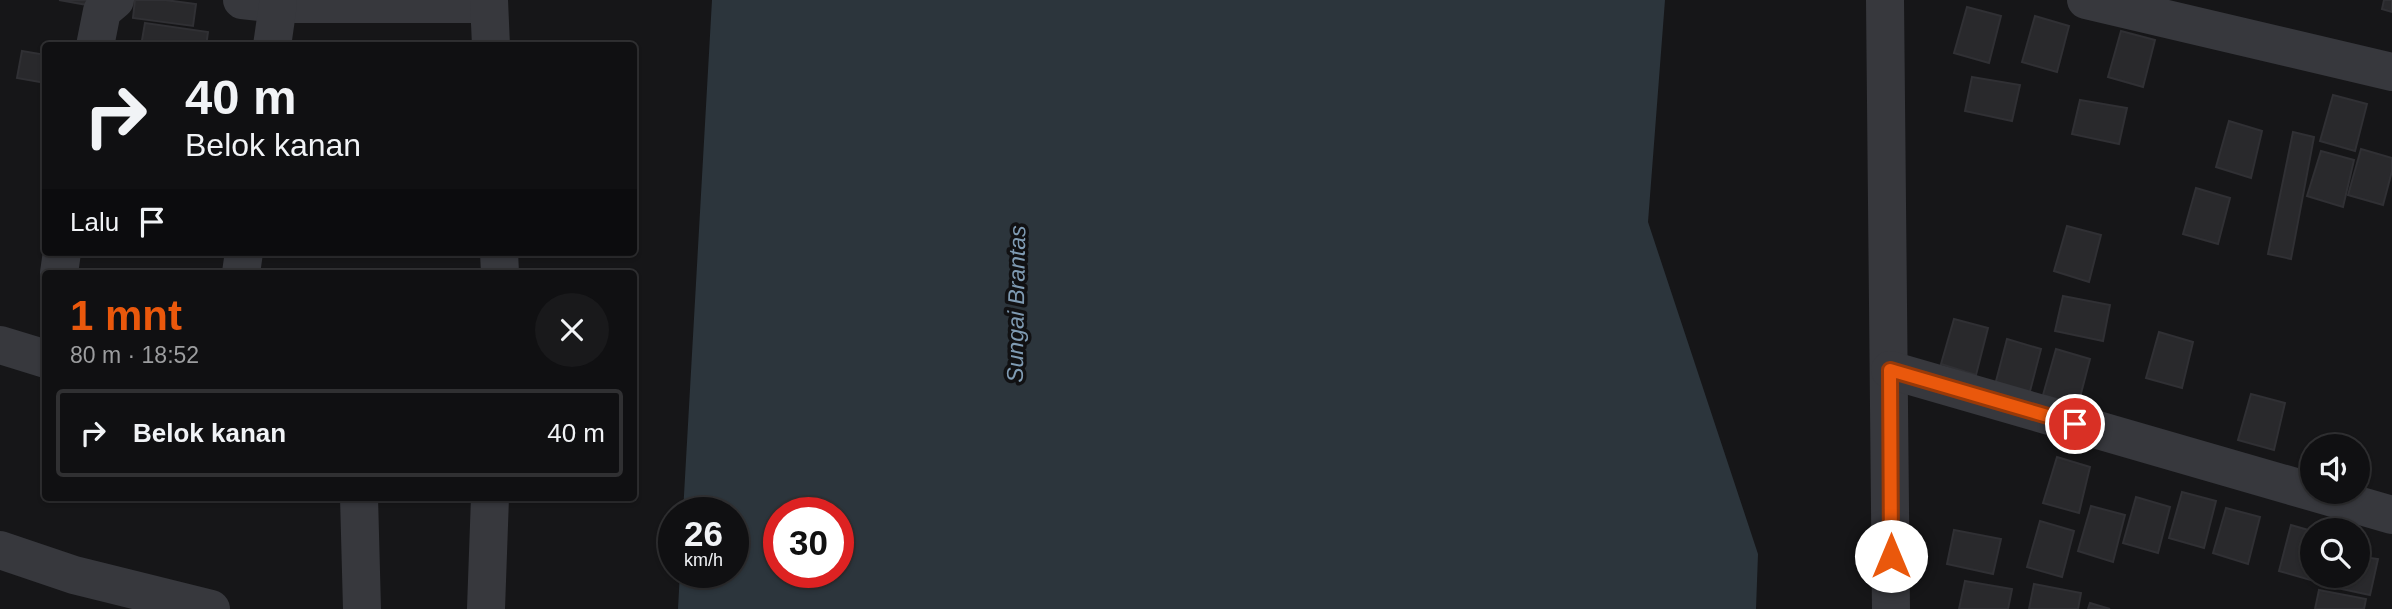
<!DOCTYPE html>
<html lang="id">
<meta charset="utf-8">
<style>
:root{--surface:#101012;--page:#19191b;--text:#f1f3f6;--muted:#9c9d9f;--line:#303032;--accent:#ea580c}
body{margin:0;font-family:Helvetica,sans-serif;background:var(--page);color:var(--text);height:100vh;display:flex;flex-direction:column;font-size:26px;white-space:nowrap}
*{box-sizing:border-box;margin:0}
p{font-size:23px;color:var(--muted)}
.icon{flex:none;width:38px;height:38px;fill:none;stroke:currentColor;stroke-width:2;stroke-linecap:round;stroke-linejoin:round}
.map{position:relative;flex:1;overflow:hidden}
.panel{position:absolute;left:42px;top:270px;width:595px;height:231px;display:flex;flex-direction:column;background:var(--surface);border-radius:7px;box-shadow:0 2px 5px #0004,0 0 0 2px var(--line)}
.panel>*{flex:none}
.top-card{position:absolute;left:42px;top:42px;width:595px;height:214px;border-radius:7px;box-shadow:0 2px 5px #0004,0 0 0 2px var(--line);background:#101012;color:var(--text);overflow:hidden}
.buttons{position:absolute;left:2300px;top:434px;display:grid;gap:14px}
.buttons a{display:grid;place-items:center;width:70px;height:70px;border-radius:50%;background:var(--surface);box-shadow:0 2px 5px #0004,0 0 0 2px var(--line);font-size:35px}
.speed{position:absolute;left:658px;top:497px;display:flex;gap:14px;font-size:35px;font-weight:700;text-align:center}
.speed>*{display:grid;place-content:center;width:91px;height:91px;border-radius:50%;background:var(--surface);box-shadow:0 2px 5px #0004,0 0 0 2px var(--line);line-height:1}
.speed small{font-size:18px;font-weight:400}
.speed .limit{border:10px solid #d22;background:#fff;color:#111}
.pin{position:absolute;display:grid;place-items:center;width:60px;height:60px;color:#fff;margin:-30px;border:4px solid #fff;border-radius:50%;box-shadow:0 2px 7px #0007}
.me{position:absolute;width:77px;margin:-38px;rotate:0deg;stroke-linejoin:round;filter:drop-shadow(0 0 5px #0008)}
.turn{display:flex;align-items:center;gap:24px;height:147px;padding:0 28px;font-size:32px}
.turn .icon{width:91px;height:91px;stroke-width:2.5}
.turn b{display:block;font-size:49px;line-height:60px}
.then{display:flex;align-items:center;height:66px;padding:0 28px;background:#0003;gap:14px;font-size:26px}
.round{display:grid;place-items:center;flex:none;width:74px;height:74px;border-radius:37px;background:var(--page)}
.headline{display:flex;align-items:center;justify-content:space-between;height:119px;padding:0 28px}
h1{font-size:42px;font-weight:700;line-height:52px;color:var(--accent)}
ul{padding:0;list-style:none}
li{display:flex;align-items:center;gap:21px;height:88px;margin:0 14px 10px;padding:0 14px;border:4px solid var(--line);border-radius:7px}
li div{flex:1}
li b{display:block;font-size:26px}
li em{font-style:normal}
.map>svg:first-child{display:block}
.water{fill:#2c353c;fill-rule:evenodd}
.building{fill:#29292c;stroke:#303034;stroke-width:2}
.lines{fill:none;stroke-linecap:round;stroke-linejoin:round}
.minor{stroke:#37383d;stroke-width:38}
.route-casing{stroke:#983908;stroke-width:18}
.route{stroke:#ea580c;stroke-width:12}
.labels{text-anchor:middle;stroke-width:7;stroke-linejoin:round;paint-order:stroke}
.water-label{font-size:23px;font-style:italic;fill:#7f9bb3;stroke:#111113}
</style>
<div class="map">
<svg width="2392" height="609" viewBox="0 0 2392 609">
<rect width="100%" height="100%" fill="#161618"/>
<path class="water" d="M712,0H1665L1648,222L1758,554L1756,609H678L680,572H733V513H683ZM779,513H838V572H779Z"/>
<g class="building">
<polygon points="59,0 95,0 93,6"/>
<polygon points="135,0 165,0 196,4 193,26 133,18"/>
<polygon points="2384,0 2392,0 2392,12 2382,9"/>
<polygon points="1967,7 2001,16 1989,63 1954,53"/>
<polygon points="2035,16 2069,26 2057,72 2022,62"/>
<polygon points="145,23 208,32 206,46 141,46"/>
<polygon points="2121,31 2155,40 2143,87 2108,77"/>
<polygon points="22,51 46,55 46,83 17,78"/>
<polygon points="1972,77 2020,85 2012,121 1965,111"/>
<polygon points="2333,95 2367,104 2355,151 2320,141"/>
<polygon points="2080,100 2127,108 2119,144 2072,134"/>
<polygon points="2229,121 2262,131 2251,178 2216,167"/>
<polygon points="2293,132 2314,137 2291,259 2268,254"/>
<polygon points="2361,149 2392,158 2392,171 2383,205 2348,195"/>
<polygon points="2321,151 2354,160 2343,207 2307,196"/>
<polygon points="2196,188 2230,198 2218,244 2183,234"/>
<polygon points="2067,226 2101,235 2089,282 2054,271"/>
<polygon points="2063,296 2110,305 2103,341 2055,331"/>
<polygon points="1954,319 1988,328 1976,375 1941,364"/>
<polygon points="2159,332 2193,342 2182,388 2146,378"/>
<polygon points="2007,339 2041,349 2029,395 1995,385"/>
<polygon points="2056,349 2090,359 2078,405 2043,395"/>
<polygon points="2251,394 2285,403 2274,450 2238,440"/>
<polygon points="2057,457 2090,467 2079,513 2043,503"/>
<polygon points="2182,492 2216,501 2204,548 2169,538"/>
<polygon points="2136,497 2170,507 2158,553 2123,543"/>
<polygon points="2091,506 2125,515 2113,562 2078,551"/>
<polygon points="2226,508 2260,517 2248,564 2213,553"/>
<polygon points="2040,521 2074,531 2062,577 2027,567"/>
<polygon points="2291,525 2312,531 2314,581 2279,571"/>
<polygon points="1954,530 2001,539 1993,574 1947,564"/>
<polygon points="2357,556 2378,559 2370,595 2323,585 2325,576 2357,576"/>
<polygon points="1965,581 2012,589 2008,609 1959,609"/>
<polygon points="2034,584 2081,593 2078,609 2029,609"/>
<polygon points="2319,590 2366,599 2364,609 2315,609"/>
<polygon points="2090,603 2110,609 2088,609"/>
</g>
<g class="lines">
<g class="minor">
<polyline points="242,0 278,4 489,4"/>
<polyline points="489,0 491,46"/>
<polyline points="1885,0 1891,609"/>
<polyline points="2086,0 2392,72"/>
<polyline points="95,46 102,11 115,0"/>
<polyline points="272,46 278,4"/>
<polyline points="499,252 500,273"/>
<polyline points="59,273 62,252"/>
<polyline points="241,273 244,252"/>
<polyline points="0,345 46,359"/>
<polyline points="1890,370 2392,515"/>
<polyline points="359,497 362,609"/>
<polyline points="0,550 74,575 211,609"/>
<polyline points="486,609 490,497"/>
</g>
</g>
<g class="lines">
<g class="route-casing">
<polyline id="route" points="1891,556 1890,370 2075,424"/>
</g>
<use href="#route" class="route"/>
</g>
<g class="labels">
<g class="water-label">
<text transform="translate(1016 304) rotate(-89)" y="8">Sungai Brantas</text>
</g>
</g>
</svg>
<div class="buttons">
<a><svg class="icon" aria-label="sound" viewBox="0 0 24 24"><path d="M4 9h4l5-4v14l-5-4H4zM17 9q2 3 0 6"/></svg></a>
<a><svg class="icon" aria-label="search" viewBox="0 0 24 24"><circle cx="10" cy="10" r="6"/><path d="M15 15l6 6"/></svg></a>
</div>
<div class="speed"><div>26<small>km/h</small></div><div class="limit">30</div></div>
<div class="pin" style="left:2075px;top:424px;background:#d93025"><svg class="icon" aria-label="arrive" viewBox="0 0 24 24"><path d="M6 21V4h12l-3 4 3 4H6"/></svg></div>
<svg class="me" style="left:1891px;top:556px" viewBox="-20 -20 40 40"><circle r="19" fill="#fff"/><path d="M0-13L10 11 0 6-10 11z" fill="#ea580c"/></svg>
<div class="top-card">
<div class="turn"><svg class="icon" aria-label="right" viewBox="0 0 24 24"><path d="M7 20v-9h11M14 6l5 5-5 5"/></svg><div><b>40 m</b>Belok kanan</div></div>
<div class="then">Lalu<svg class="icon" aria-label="arrive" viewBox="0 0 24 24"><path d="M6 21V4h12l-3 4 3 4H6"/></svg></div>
</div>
<section class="panel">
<div class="headline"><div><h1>1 mnt</h1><p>80 m · 18:52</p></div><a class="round"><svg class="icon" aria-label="close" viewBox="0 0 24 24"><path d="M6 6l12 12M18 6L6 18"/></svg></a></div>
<ul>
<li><svg class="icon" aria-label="right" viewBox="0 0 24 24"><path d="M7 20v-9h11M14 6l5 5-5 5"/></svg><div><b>Belok kanan</b></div><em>40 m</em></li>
</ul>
</section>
</div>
